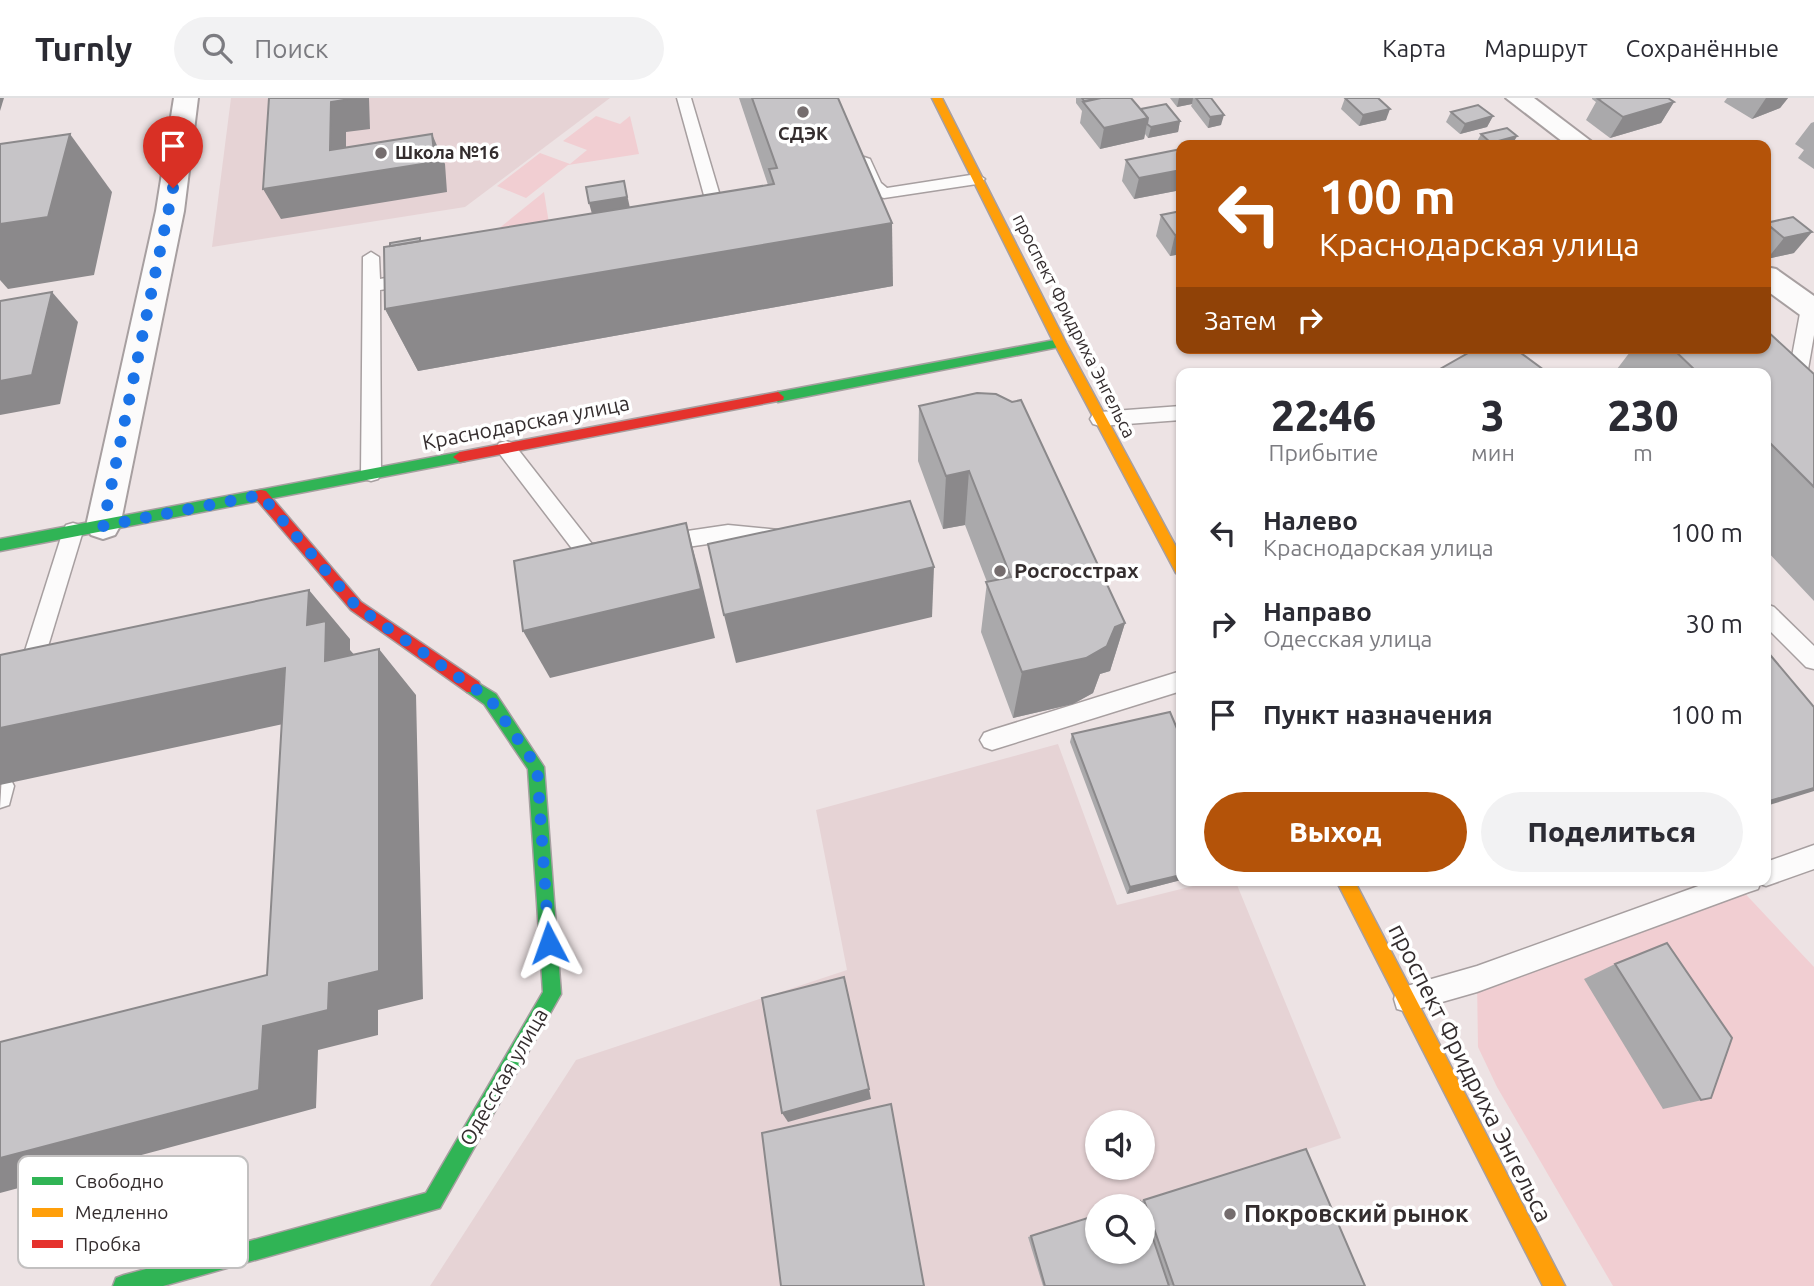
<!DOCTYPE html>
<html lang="ru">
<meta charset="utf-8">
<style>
:root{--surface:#fff;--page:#f2f2f3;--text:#2b2b33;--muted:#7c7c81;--line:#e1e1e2;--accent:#b45309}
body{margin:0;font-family:Ubuntu,sans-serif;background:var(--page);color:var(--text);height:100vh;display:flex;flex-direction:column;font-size:26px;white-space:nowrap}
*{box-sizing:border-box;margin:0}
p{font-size:23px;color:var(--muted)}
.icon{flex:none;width:38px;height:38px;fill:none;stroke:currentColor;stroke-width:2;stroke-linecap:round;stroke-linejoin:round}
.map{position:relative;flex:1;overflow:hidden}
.drawer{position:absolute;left:1176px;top:270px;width:595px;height:518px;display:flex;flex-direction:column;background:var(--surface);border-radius:14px;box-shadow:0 2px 5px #0004}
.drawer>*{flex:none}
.guide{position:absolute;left:1176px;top:42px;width:595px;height:214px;border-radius:14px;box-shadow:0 2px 5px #0004;background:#b45309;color:#fff;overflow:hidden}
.fabs{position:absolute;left:1085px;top:1012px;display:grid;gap:14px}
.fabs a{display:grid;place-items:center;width:70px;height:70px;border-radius:50%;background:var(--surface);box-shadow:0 2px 5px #0004;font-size:35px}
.pin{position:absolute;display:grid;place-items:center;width:60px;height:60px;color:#fff;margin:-72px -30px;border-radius:50% 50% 50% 0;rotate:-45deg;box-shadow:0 0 7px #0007}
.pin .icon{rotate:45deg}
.me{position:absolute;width:77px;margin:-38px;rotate:356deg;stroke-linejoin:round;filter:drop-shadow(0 0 5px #0008)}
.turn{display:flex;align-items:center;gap:24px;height:147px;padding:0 28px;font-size:32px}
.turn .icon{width:91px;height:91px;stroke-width:2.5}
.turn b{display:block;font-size:49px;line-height:60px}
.then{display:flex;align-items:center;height:66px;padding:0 28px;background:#0003;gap:14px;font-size:26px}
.eta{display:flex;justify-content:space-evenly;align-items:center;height:119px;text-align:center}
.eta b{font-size:42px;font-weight:800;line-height:49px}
.primary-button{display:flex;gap:14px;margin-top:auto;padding:14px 28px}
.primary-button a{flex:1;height:80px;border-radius:42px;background:var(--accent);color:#fff;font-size:28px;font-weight:800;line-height:80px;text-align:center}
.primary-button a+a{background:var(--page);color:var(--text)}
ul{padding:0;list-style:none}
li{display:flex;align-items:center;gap:21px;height:91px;padding:0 28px}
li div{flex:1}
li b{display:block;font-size:26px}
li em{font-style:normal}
header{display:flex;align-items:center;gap:42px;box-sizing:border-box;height:98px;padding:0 35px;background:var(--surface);border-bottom:2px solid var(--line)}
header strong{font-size:33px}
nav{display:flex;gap:38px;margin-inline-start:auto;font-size:24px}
.search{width:490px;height:63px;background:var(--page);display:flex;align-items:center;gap:18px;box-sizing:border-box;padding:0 24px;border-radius:38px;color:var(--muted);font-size:26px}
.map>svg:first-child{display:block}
.built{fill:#e6d3d5;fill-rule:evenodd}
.green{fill:#f1ced2}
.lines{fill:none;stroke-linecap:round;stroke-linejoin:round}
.lane-casing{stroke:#a79fa0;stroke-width:3}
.street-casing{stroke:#a79fa0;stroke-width:4}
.fast-casing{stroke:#a79fa0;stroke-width:3}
.slow-casing{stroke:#a79fa0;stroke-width:3}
.jam-casing{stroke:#a79fa0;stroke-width:3}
.lane{fill:#fcfbfb;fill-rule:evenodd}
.street{fill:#fcfbfb;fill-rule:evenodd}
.fast{fill:#30b455;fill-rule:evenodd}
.slow{fill:#ff9f0a;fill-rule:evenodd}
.jam{fill:#e5322d;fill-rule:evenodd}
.wall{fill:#aaa9ab}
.shaded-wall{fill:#8b898b}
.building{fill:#c6c4c7;stroke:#8b898b;stroke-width:2}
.route{stroke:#1a73e8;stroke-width:12;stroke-dasharray:0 21.6}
.poi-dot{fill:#756d6e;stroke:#fff;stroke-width:2.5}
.labels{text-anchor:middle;stroke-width:7;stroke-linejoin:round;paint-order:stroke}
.far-poi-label{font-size:18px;font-weight:bold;fill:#342d2e;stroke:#fff}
.far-street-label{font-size:18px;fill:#342d2e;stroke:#fff}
.street-label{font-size:21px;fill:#342d2e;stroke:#fff}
.poi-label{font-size:21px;font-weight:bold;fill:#342d2e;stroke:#fff;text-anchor:start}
.near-street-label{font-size:24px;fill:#342d2e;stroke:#fff}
.near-poi-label{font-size:24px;font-weight:bold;fill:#342d2e;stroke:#fff;text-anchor:start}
.key{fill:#fff;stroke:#c2c0c0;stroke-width:2}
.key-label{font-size:19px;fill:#342d2e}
</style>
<header>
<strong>Turnly</strong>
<div class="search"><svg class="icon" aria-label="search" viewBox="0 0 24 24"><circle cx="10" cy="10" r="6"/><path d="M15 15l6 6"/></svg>Поиск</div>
<nav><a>Карта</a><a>Маршрут</a><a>Сохранённые</a></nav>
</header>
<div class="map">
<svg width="1814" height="1188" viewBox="0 0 1814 1188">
<rect width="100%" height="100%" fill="#ede3e4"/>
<g class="built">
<polygon points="231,0 610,0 465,109 212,149"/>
<path d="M1058,646L1117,807L1217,782H1235L1341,1040L1293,1056L1348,1188H430L576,962L847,872L816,712ZM1097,1024H1143V1069H1097ZM1097,1108H1143V1153H1097Z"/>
</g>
<g class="green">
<polygon points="596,18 620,26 630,18 639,56 568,67 526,100 497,88 540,55 570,66 587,52 563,43"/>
<polygon points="544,94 550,132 482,144"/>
<polygon points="1737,787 1814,869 1814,1188 1613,1188 1497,989 1478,949 1477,881"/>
</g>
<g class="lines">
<g class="lane-casing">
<g id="lane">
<polygon points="677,0 691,0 723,108 722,117 715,128 709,129 701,124 706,117 707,108"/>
<path d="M864,59L870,61L881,85L887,90L977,76L985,81L977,86L884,100C867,95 863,79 856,64Z"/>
<polygon points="371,154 379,159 380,181 413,175 422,181 413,187 380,192 381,376 378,381 371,383 364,381 361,376 363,159"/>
<polygon points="1810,204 1814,205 1814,237 1804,294 1814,303 1814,321 1807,319 1785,296 1801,210"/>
<polygon points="1181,308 1181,322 1100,328 1093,326 1090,321 1093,316 1100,314"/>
<polygon points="506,343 513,345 592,446 609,444 616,446 619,452 616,458 587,463 580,461 499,355 496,350 499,345"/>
<polygon points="73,425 80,427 83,433 39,578 36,585 28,588 20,585 17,578 63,433 66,427"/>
<polygon points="728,427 779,432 786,434 789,440 786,446 779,448 728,443 660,453 653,451 650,445 653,439 660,437"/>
<polygon points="1766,506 1774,509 1814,548 1814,571 1806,569 1766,529"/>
<polygon points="1181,573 1181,593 992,652 984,649 980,642 984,635 992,632"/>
<polygon points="2,677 10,680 14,688 9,707 0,710"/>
<polygon points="1814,747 1814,771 1766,788 1760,786 1758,791 1749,794 1477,894 1407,914 1397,911 1394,901 1397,891 1407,888 1477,868 1715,782 1766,782 1766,764"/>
</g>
</g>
<g class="street-casing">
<g id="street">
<polygon points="174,0 198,0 184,113 120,428 115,437 103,441 91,437 86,428 156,113"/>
<polygon points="1506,0 1534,0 1596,47 1567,47"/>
<polygon points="1766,169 1776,171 1814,198 1814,222 1803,219 1766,192"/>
</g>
</g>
<g class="fast-casing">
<g id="fast">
<polygon points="1060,241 1064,242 1064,248 778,304 772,299 778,294"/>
<polygon points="460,354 465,355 467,359 465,363 0,453 0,441"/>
<polygon points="473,582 496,596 544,669 561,896 440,1110 163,1188 113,1188 116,1180 124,1177 426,1095 543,894 528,671 484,606 467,594 465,589 467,584"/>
</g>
</g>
<g class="slow-casing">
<g id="slow">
<polygon points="932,0 942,0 1066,245 1181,458 1181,477 1176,475 1054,245"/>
<polygon points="1336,782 1354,782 1565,1188 1543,1188"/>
</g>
</g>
<g class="jam-casing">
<g id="jam">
<polygon points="778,294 784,299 783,302 460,364 453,359 460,354"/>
<polygon points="261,392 266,393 361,504 479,584 481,589 479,594 467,594 351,512 256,401 254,397 256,393"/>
</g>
</g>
<use href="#lane" class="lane"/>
<use href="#street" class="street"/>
<use href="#fast" class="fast"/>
<use href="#slow" class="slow"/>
<use href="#jam" class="jam"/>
</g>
<g class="wall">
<polygon points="739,0 838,0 893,188 418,273 385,211 421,143 768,87"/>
<polygon points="1076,0 1131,0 1141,11 1180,23 1178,34 1148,40 1145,36 1144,41 1100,51 1080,25 1082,13 1076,5"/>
<polygon points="1170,0 1211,0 1221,27 1208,30 1191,8 1192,6 1177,9"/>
<polygon points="1345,0 1386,22 1359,28 1341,11"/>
<polygon points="1592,0 1668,0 1674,4 1661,25 1610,40 1586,22 1596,4 1592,1"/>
<polygon points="1727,0 1788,0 1780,10 1752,21 1724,4"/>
<polygon points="1451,14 1493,18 1487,29 1460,36 1446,24"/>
<polygon points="1814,24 1814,71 1798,60 1804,52 1795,46 1811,25"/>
<polygon points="1481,36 1517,38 1512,47 1475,47"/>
<polygon points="1181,51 1181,92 1134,101 1122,83 1126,62"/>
<polygon points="1181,113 1181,156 1170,158 1156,138 1161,117"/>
<polygon points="1793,119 1794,155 1767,161 1766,125"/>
<polygon points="1633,250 1766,250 1814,276 1814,503 1766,452 1766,275 1614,275"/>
<polygon points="919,308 1125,525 1110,573 1100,576 1093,595 1073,606 1013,620 981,534 987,484 965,427 943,431 918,363"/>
<polygon points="1072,636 1181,782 1127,796 1070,644"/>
<polygon points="1615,866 1711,1000 1663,1011 1584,881"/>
<polygon points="1144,1102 1365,1188 1043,1188 1028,1139 1031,1138 1143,1153 1143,1108 1126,1108"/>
</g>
<g class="shaded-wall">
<polygon points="0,0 4,0 0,13"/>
<polygon points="356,0 369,0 370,31 346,34 346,78 432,36 445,66 447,94 281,121 263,91 330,52 331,4"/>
<polygon points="1179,0 1193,0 1192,6 1177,9"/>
<polygon points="1766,0 1788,0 1780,10 1752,21"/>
<polygon points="1674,4 1661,25 1610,40 1623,19"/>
<polygon points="1390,11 1386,22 1359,28 1363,17"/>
<polygon points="1224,17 1221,27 1208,30 1210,19"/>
<polygon points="1493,18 1487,29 1460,36 1465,26"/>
<polygon points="1148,20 1144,41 1100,51 1104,30"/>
<polygon points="1180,23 1178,34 1148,40 1151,29"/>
<polygon points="70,36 112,94 94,177 8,191 0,182 0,126"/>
<polygon points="1517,38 1512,47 1490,47 1491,45"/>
<polygon points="1181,72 1181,92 1134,101 1139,80"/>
<polygon points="624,83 630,110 592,116 589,105"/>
<polygon points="892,125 893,188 418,273 385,211"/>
<polygon points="1812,134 1794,155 1767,161 1784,140"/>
<polygon points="1181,136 1181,156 1170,158 1175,137"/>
<polygon points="52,194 78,224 60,306 0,317 0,283"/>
<polygon points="969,373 965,427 943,431 946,378"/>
<polygon points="686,425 700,477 715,540 550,580 523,533"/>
<polygon points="934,469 932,519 736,565 724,517"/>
<polygon points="309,492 350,541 350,552 367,571 325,563 307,527"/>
<polygon points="1125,525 1110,573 1100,576 1093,595 1073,606 1013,620 1022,574 1115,529"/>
<polygon points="379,551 416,597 423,901 378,912 378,937 318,952 316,1010 0,1095 0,1060 263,928 329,885"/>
<polygon points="285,570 330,616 0,687 0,630"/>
<polygon points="1814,690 1814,693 1766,708 1766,704"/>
<polygon points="1181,777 1181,782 1127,796 1130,789"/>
<polygon points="869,991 871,1001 788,1024 782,1015"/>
</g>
<g class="building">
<polygon points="269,0 356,0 331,4 330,52 432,36 435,64 263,91"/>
<polygon points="752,0 838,0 892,125 385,211 384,149 774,86 769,71 777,70"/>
<polygon points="1082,0 1101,0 1084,3"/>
<polygon points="1101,0 1131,0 1148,20 1104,30 1083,4"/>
<polygon points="1196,0 1211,0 1224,17 1210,19"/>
<polygon points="1345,0 1378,0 1390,11 1363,17"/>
<polygon points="1602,0 1668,0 1674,4 1623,19 1598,1"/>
<polygon points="1166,6 1180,23 1151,29 1147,26 1148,20 1141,11"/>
<polygon points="1478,7 1493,18 1465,26 1451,14"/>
<polygon points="1507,30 1517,38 1491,45 1481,36"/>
<polygon points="70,36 48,119 0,126 0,46"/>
<polygon points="1181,51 1181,72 1139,80 1126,62"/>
<polygon points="624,83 627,99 589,105 586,89"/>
<polygon points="1181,113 1181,136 1175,137 1161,117"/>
<polygon points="1793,119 1812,134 1784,140 1766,125"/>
<polygon points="420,140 420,143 390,148 390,145"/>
<polygon points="52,194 32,277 0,283 0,203"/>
<polygon points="1766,232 1814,276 1814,389 1766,341 1766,275 1698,275 1672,250 1766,250"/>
<polygon points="1477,250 1514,250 1548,275 1433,275"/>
<polygon points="977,295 996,296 1012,304 1021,302 1125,525 1115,529 1107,548 1086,560 1022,574 986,484 1011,479 969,373 946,378 919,308"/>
<polygon points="910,403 934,469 724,517 708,446"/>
<polygon points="686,425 701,491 523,533 514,463"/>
<polygon points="309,492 307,527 326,523 325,563 379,551 379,873 329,885 328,912 263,928 259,992 0,1060 0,944 267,877 285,570 0,630 0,557"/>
<polygon points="1766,552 1814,609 1814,690 1766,704"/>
<polygon points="1170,614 1181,640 1181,777 1130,789 1072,636"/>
<polygon points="1667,845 1732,940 1711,1000 1701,1002 1615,866"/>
<polygon points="844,879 869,991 782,1015 762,900"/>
<polygon points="891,1006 924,1188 781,1188 762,1035"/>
<polygon points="1306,1051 1365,1188 1174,1188 1144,1102"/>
<polygon points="1140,1103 1142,1108 1126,1108"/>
<polygon points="1143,1111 1169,1188 1045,1188 1031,1138 1097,1117 1097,1153 1143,1153"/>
</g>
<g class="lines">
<polyline class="route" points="173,90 103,428 261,397 356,508 490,601 537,669 549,845"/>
</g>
<g class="poi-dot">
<circle cx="803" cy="14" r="7"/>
<circle cx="381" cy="55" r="7"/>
<circle cx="1000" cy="473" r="7"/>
<circle cx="1230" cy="1116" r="7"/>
</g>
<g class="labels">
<g class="far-poi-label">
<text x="803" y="42">СДЭК</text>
<text x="395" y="61" text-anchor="start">Школа №16</text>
</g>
<g class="far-street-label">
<text transform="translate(1074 228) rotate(63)" y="6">проспект Фридриха Энгельса</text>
</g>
<g class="street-label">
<text transform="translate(526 325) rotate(-11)" y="7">Краснодарская улица</text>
<text transform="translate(504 979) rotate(-60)" y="7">Одесская улица</text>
</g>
<g class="poi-label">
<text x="1014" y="480">Росгосстрах</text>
</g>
<g class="near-street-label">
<text transform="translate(1470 975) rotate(63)" y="8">проспект Фридриха Энгельса</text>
</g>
<g class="near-poi-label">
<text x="1244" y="1124">Покровский рынок</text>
</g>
</g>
<rect x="18" y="1058" width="230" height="112" rx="10" class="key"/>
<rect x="32" y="1079" width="31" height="8" fill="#30b455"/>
<rect x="32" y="1110" width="31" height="9" fill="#ff9f0a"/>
<rect x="32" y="1142" width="31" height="8" fill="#e5322d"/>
<g class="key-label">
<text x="75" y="1090">Свободно</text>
<text x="75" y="1121">Медленно</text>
<text x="75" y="1153">Пробка</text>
</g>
</svg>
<div class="fabs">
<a><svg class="icon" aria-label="sound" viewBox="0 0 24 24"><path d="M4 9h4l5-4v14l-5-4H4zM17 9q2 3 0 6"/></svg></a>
<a><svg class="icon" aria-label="search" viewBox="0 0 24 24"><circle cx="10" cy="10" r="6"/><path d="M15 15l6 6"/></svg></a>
</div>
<div class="pin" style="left:173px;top:90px;background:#d93025"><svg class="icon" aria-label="arrive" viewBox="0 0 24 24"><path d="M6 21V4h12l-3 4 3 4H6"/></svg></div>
<svg class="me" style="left:549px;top:845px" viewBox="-20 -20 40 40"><path d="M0-17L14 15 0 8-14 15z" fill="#1a73e8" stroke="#fff" stroke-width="4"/></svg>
<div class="guide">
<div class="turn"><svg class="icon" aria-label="left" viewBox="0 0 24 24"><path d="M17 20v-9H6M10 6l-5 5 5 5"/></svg><div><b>100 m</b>Краснодарская улица</div></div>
<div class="then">Затем<svg class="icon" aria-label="right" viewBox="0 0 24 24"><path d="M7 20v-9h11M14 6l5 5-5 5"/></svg></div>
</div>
<section class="drawer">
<div class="eta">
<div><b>22:46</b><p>Прибытие</p></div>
<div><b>3</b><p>мин</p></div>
<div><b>230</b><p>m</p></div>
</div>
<ul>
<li><svg class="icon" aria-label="left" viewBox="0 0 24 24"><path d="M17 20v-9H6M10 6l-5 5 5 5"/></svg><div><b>Налево</b><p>Краснодарская улица</p></div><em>100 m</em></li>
<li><svg class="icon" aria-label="right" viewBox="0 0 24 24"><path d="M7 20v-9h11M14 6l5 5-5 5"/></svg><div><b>Направо</b><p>Одесская улица</p></div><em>30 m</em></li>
<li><svg class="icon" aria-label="arrive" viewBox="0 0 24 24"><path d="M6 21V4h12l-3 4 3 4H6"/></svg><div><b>Пункт назначения</b></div><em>100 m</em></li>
</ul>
<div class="primary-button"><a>Выход</a><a>Поделиться</a></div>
</section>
</div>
